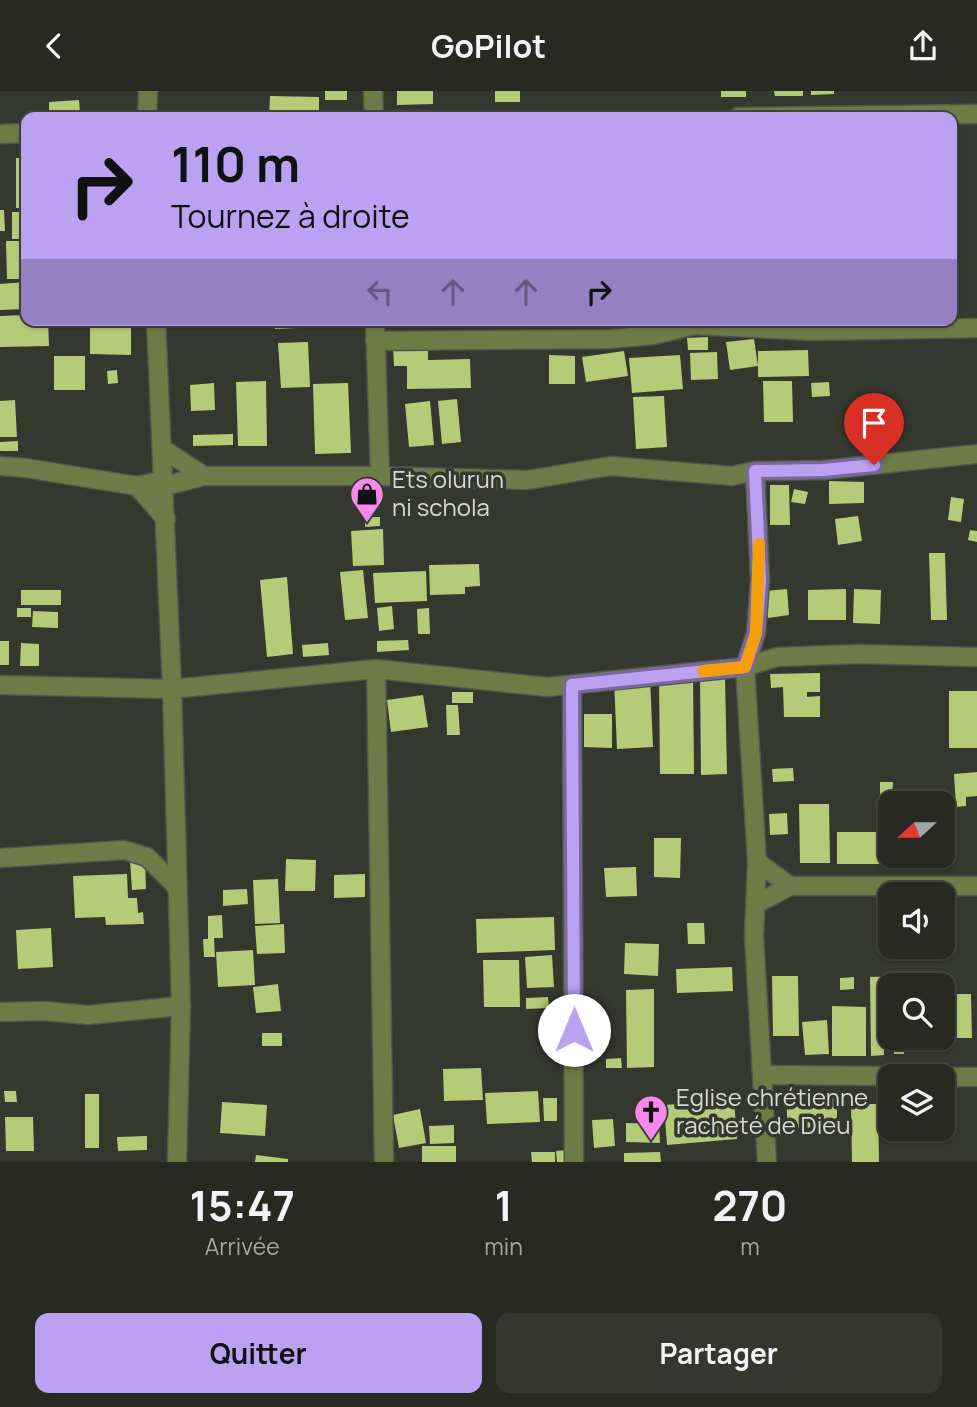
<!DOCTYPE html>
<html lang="fr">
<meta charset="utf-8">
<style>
:root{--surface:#282a22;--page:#34362f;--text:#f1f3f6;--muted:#a5a7a5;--line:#444640;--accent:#bca0f2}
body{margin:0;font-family:Manrope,sans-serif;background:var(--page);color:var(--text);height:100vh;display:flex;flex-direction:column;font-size:26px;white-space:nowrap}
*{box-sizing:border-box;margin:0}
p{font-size:23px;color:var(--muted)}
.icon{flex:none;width:38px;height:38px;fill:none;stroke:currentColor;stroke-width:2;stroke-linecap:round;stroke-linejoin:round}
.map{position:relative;height:1071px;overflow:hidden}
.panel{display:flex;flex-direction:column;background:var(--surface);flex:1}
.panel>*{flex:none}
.banner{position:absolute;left:21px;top:21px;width:936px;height:214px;border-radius:14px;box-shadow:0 2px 5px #0004,0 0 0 2px var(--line);background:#bca0f2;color:#111;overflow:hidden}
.needle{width:46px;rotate:249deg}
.fabs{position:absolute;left:878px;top:700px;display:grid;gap:14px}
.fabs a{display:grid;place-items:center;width:77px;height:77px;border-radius:14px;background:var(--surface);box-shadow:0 2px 5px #0004,0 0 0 2px var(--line);font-size:35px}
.pin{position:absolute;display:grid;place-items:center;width:60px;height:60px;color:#fff;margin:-72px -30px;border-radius:50% 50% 50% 0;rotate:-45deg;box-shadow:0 0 7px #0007}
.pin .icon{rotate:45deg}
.me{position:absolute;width:77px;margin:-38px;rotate:0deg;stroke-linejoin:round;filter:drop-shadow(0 0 5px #0008)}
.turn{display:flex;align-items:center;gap:24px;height:147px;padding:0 35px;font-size:32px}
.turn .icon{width:91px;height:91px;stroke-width:2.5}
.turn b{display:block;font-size:49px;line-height:60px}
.lanes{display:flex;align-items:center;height:66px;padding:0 35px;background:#0003;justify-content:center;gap:35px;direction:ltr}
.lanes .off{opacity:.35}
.eta{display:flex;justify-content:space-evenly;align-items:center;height:119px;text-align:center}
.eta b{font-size:42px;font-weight:700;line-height:49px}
.button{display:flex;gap:14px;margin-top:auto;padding:14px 35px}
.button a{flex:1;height:80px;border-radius:14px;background:var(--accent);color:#111;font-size:28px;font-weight:700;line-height:80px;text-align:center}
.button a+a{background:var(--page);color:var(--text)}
header{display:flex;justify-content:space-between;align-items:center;height:91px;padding:0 35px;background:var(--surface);font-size:32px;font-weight:700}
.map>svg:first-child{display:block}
.building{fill:#b4cb78}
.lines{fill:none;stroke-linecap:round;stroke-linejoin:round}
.minor-casing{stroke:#52554c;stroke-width:21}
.minor{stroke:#6d7b47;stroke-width:18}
.route-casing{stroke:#7a689d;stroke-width:18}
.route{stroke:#bca0f2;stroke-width:12}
.slow{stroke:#f59e0b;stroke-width:12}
.labels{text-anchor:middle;stroke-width:7;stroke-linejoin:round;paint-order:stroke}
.poi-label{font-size:24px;fill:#d7d9d3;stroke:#35382e;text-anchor:start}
</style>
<header><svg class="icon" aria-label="back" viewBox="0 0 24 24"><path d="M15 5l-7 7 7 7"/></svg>GoPilot<svg class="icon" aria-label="share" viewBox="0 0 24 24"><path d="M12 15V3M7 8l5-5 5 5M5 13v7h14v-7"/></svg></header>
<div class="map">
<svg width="977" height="1071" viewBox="0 0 977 1071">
<rect width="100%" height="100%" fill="#35382e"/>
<g class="building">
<rect x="325" y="0" width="22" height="9"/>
<polygon points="397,0 433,0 433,13 397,14"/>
<rect x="495" y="0" width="25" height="11"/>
<rect x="721" y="0" width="25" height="6"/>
<polygon points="774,0 803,0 803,5 775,5"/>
<polygon points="811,0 834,0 834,3 811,4"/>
<polygon points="270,5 319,6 319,26 269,26"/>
<polygon points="79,9 80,22 49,24 49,11"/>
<rect x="16" y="67" width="10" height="50"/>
<polygon points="0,119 4,119 5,140 0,140"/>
<rect x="12" y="121" width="14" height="27"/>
<polygon points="6,150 26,150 26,188 7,188"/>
<polygon points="26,191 26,218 0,219 0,193"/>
<polygon points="26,224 26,229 48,229 49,255 0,256 0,225"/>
<polygon points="53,229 84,229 84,233 54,234"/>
<polygon points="274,229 299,229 299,237 275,238"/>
<polygon points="90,233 131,233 131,264 90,263"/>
<polygon points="708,246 708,259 688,259 687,247"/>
<polygon points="754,248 758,275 730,279 726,251"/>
<polygon points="308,251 310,296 281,297 278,252"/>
<polygon points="393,256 428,256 428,269 470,268 471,297 407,298 407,275 394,275"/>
<polygon points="808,259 809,285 758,286 758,260"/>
<polygon points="624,260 628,285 586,291 582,266"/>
<polygon points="717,261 718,288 691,289 690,262"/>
<polygon points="549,264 575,265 575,293 549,293"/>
<polygon points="680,264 683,298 632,302 629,267"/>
<rect x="54" y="265" width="31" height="34"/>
<polygon points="117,279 118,292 108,293 107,280"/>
<polygon points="266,290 267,355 238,355 236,291"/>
<polygon points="763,290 792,290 793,331 764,331"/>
<polygon points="829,291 830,305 812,306 811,292"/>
<polygon points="214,292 215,319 191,320 190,294"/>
<polygon points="348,292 351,362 315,363 313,293"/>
<polygon points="664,305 667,356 636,358 633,306"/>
<polygon points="457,308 461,351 442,353 438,310"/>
<polygon points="15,309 17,346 0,346 0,310"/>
<polygon points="430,310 434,354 409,356 405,313"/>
<polygon points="233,343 233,354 193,355 193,344"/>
<polygon points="18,350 18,360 0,360 0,351"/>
<polygon points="829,390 864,391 864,412 829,413"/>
<polygon points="770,394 789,394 790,434 770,434"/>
<polygon points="794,398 808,401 805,413 791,411"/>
<polygon points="951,406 964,408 961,431 948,429"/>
<polygon points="858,425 862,450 838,454 835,428"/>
<polygon points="365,426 380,426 380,435 365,436"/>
<polygon points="383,438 384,474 353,475 351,440"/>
<polygon points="970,439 977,440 977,451 968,449"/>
<polygon points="929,462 945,462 947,529 931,529"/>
<polygon points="479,473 480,495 465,496 465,503 430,504 429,474"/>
<polygon points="363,479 368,527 345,529 340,481"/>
<polygon points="426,480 427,510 375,512 373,482"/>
<polygon points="287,486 293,563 267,566 260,489"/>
<polygon points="787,498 789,524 768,527 766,500"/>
<polygon points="846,498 846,529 808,529 808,499"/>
<polygon points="854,498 881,499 880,533 853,532"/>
<rect x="21" y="499" width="40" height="15"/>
<polygon points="392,515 394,538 379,540 377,517"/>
<rect x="17" y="517" width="14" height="9"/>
<polygon points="429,517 430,543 418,543 417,518"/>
<polygon points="33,520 58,521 58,537 32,536"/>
<polygon points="408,549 409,559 377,561 377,550"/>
<rect x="0" y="550" width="9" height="24"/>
<polygon points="21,552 39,553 39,575 20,575"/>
<polygon points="328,552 329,564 303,566 302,554"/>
<polygon points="820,582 820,601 807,601 807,606 820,605 820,626 784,626 783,596 771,597 770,583"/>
<polygon points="659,585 693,585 694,683 660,683"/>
<polygon points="700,586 725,586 727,683 701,684"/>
<polygon points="650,587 653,656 617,658 614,589"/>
<rect x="949" y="600" width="28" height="57"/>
<rect x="452" y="601" width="21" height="11"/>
<polygon points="423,604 428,636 391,641 387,609"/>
<polygon points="446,614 458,614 460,644 447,644"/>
<polygon points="584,623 612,623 612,657 584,656"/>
<polygon points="793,677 794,690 773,691 772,678"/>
<polygon points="977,681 977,705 966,706 966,715 956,716 954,683"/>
<polygon points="880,691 893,691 891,716 880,716"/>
<polygon points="799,713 829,713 830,772 800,772"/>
<polygon points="787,722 788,743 770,744 769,723"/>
<polygon points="837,741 891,741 891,765 895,765 895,773 837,773"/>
<polygon points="654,747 681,747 680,787 654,786"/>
<polygon points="286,768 316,769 315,800 285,800"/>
<polygon points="130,769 145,769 146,798 132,799"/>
<polygon points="636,776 637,805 606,806 604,777"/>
<polygon points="127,783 128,807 137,807 138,822 143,821 144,833 106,834 105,826 75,827 73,785"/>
<polygon points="365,783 365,806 334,807 334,784"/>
<polygon points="278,788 280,832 255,833 253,789"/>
<polygon points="247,798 248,813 223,815 223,799"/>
<polygon points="222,824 223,847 214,847 215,866 204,866 203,848 208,848 208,825"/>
<polygon points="554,826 555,859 477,862 476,828"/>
<polygon points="687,832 704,832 705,853 688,853"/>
<polygon points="284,833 285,862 257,863 255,835"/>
<polygon points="51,837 53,876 18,878 16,839"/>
<polygon points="625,852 659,853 658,885 624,883"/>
<polygon points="253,859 255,894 218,896 216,861"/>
<polygon points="552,864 554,896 527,897 525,866"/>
<polygon points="483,869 519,869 520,916 484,916"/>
<polygon points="732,876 733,900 677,902 676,878"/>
<polygon points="929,883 929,894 902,894 902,884"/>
<polygon points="772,885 798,885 799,945 773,945"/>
<polygon points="899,885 900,894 891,894 891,947 934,947 934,949 904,950 904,963 894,963 894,949 884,949 884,964 871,965 870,886"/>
<polygon points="854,886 854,898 840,899 840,887"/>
<polygon points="278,893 281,920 256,922 253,896"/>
<polygon points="654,898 654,976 627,977 626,899"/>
<polygon points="943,903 971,903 972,947 943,947"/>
<polygon points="548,906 549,917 526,918 526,907"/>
<polygon points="832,915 866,916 866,965 832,965"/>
<polygon points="827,929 829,963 805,964 802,931"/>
<rect x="262" y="942" width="20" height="13"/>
<polygon points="621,967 622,977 606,977 606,968"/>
<polygon points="481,977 483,1009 444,1010 443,978"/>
<polygon points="4,1000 16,1000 17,1011 5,1011"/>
<polygon points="538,1000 540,1031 487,1033 485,1002"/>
<rect x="85" y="1003" width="14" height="54"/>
<polygon points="822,1003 837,1003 837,1036 787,1037 787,1009 822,1009"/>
<polygon points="543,1007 557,1007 557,1030 544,1030"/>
<polygon points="734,1009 737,1048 667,1054 664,1014"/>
<polygon points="222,1011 267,1014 265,1045 220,1042"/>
<polygon points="851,1013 878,1013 879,1071 852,1071"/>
<polygon points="420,1018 426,1052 399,1057 393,1024"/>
<polygon points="5,1026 33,1026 34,1060 6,1060"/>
<polygon points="613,1028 615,1055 594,1057 592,1029"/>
<polygon points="626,1032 659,1033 660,1052 626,1051"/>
<polygon points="454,1034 454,1052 430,1053 429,1035"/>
<polygon points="147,1045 147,1059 118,1060 117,1046"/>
<rect x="422" y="1055" width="34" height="16"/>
<polygon points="567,1059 568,1071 557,1071 556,1060"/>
<polygon points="531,1061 555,1061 555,1071 532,1071"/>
<polygon points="660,1061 661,1071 624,1071 624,1062"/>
<polygon points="256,1064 288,1068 288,1071 255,1071"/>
</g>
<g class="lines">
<g class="minor-casing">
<g id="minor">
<polyline points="373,0 374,26"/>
<polyline points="147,26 148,0"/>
<polyline points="738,26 977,23"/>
<polyline points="0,43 26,42"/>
<polyline points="156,229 172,598 181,915 177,1071"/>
<polyline points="375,229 380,385"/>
<polyline points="375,250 610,248 654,244 694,234 813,240 977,237"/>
<polyline points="163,358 204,385"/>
<polyline points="0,375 26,377 137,395 165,389"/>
<polyline points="755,380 760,489 756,542 745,576 757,771 754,845 767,1071"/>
<polyline points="137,395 166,428"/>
<polyline points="165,395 204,385 380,385 528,389 610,375 732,385 755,380 823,379 977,363"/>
<polyline points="376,578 384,1071"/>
<polyline points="0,594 172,598 376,578 547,596 745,576 777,566 858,563 977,566"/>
<polyline points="572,594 574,1071"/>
<polyline points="0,767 124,759 147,766 177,796"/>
<polyline points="757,771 790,795 977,795"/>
<polyline points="756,813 790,795"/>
<polyline points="0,921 45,920 88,924 181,915"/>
<polyline points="763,984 891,985"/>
<polyline points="943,986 977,986"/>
</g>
</g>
<use href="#minor" class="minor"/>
</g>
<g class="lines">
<g class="route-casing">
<polyline id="route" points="574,939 572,594 745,576 756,542 760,489 755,380 823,379 874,374"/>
</g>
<use href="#route" class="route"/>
<polyline class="slow" points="703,580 745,576 756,542 759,453"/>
</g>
<defs>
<g id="shop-pin" transform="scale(1.75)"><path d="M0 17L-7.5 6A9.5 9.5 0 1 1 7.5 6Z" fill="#f888eb" stroke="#35382e"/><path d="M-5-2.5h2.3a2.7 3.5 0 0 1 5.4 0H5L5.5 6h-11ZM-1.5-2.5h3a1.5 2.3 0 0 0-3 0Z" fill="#111"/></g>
<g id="church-pin" transform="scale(1.75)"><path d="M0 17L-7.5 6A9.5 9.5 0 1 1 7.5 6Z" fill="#f888eb" stroke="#35382e"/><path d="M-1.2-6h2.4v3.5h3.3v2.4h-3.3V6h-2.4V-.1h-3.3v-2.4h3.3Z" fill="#111"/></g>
</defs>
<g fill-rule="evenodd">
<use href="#shop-pin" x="367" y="403"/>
<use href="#church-pin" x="651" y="1021"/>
</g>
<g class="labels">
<g class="poi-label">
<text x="392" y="397">Ets olurun<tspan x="392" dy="28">ni schola</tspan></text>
<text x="676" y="1015">Eglise chrétienne<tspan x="676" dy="28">racheté de Dieu</tspan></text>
</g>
</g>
</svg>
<div class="fabs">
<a><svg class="needle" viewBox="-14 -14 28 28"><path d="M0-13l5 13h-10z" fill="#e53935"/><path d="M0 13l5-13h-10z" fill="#a5a7a5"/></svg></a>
<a><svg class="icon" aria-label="sound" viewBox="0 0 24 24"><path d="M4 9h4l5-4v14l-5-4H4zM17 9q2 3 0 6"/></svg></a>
<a><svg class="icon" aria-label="search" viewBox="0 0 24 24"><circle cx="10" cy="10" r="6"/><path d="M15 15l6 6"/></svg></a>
<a><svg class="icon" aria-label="layers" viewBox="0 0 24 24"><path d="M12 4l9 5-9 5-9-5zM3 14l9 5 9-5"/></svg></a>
</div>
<div class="pin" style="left:874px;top:374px;background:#d93025"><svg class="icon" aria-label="arrive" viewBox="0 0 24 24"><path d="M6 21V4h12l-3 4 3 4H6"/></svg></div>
<svg class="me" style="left:574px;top:939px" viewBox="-20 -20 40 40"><circle r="19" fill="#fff"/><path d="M0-13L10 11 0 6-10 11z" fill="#bca0f2"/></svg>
<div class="banner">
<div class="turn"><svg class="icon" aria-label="right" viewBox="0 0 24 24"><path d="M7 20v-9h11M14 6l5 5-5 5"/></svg><div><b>110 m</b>Tournez à droite</div></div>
<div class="lanes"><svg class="icon off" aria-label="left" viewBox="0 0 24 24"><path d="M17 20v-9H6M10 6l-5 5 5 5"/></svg><svg class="icon off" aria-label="ahead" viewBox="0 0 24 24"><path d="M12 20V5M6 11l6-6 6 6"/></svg><svg class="icon off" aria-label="ahead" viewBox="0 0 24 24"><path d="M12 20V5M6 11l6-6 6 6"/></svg><svg class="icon" aria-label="right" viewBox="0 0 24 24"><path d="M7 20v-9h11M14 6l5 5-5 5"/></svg></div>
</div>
</div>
<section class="panel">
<div class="eta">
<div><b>15:47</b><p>Arrivée</p></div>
<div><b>1</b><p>min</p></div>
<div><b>270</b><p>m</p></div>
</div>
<div class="button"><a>Quitter</a><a>Partager</a></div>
</section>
